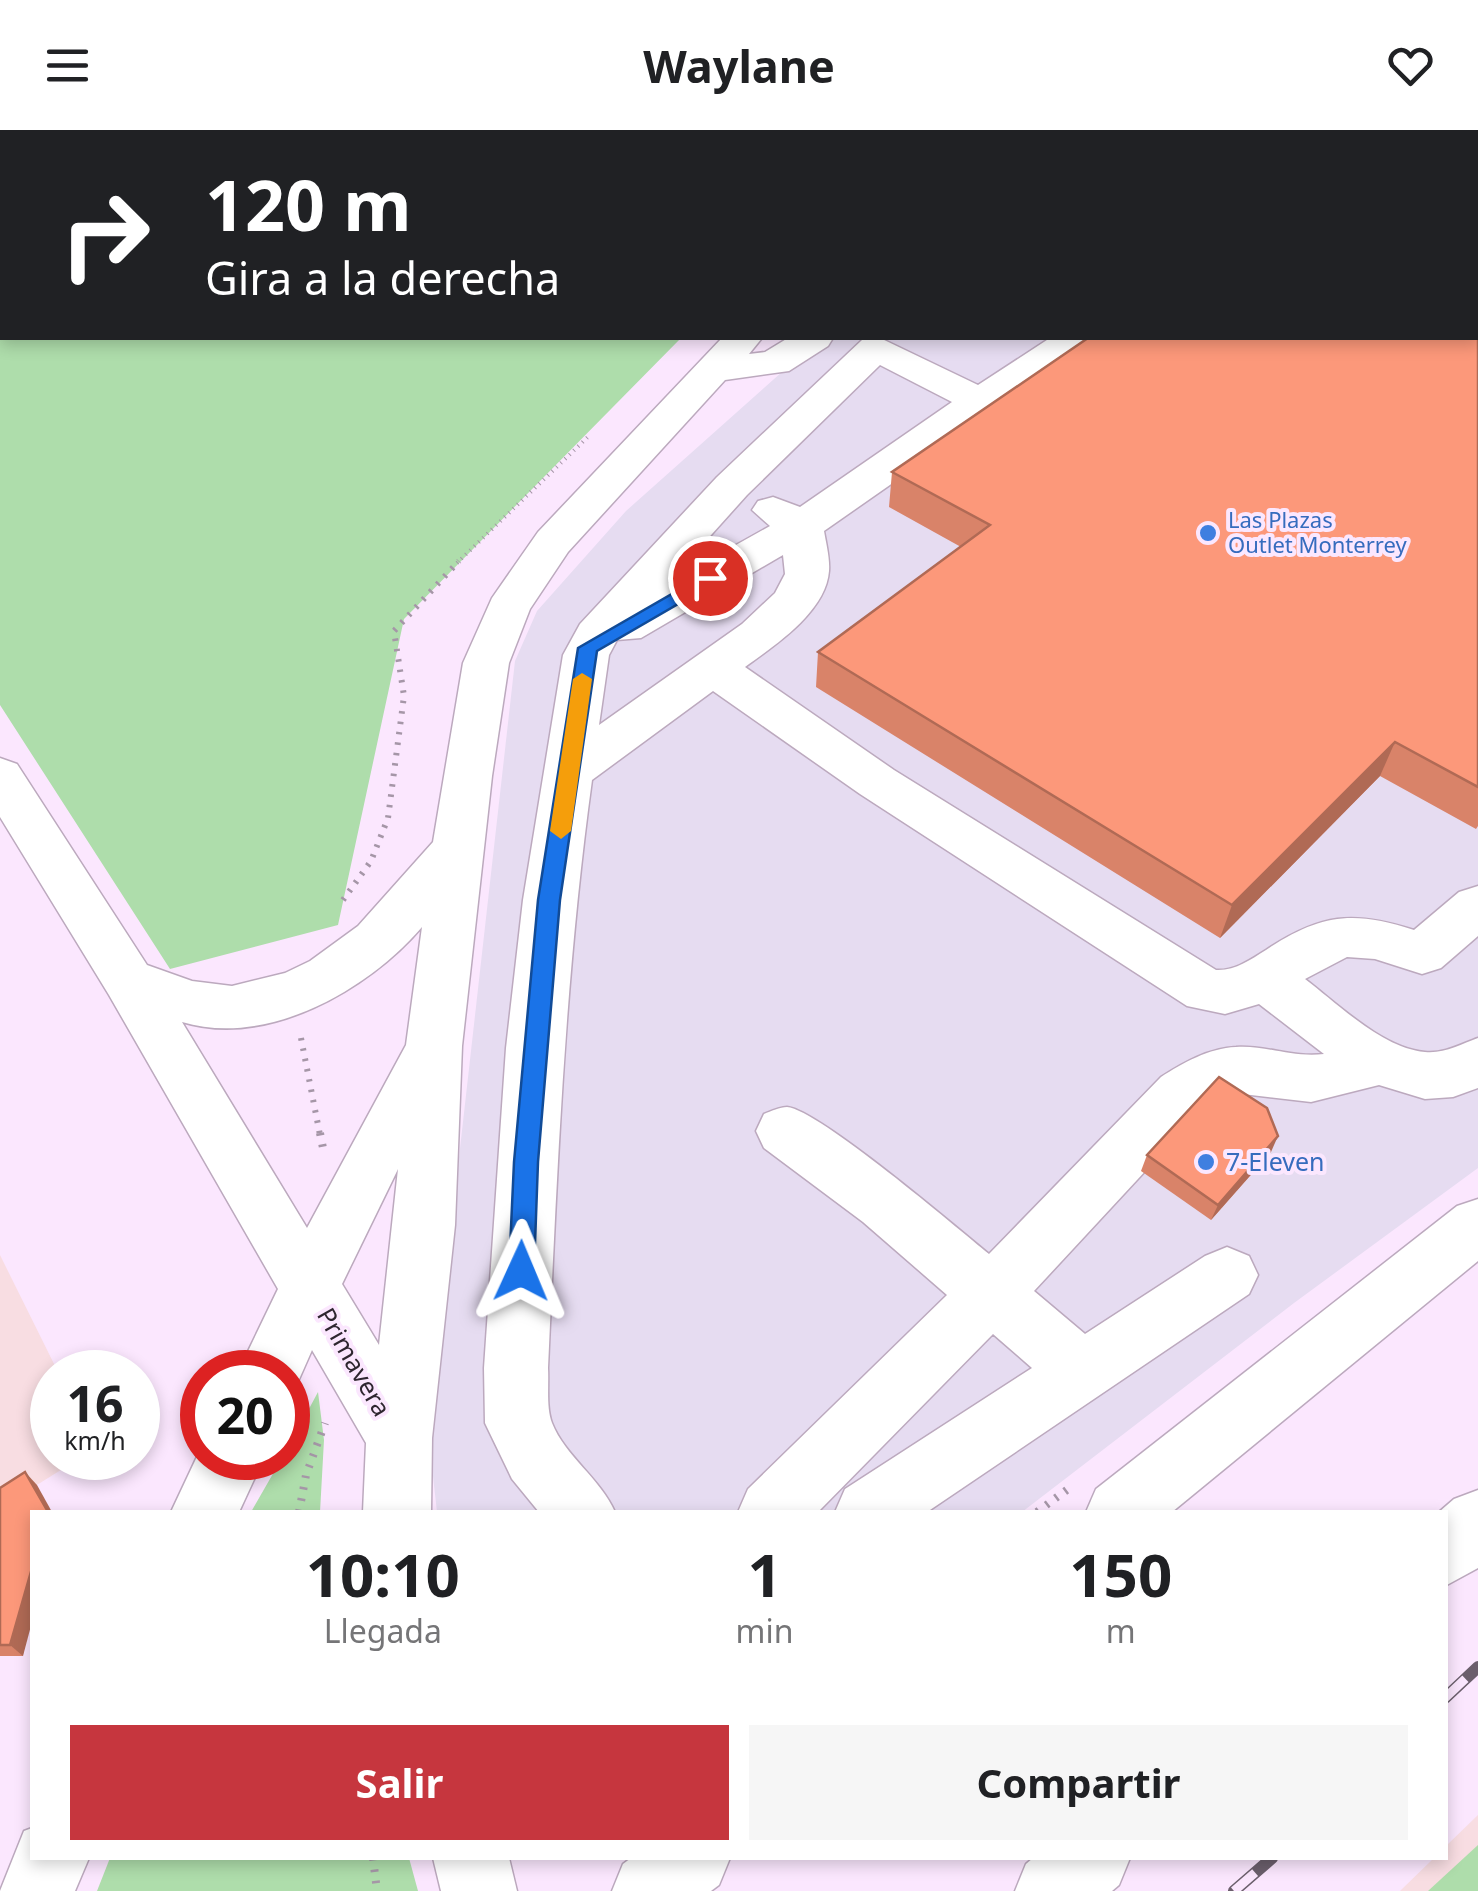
<!DOCTYPE html>
<html lang="es">
<style>
:root{--surface:#fff;--page:#f6f6f6;--text:#202124;--muted:#757577;--accent:#c6363e}
body{margin:0;font-family:"Noto Sans",sans-serif;background:var(--page);color:var(--text);height:100vh;display:flex;flex-direction:column;font-size:38px;white-space:nowrap}
*{box-sizing:border-box;margin:0}
p{font-size:32px;color:var(--muted)}
.icon{flex:none;width:55px;height:55px;fill:none;stroke:currentColor;stroke-width:2;stroke-linecap:round;stroke-linejoin:round}
.map{position:relative;flex:1;overflow:hidden}
.details{position:absolute;left:30px;top:1380px;width:1418px;height:350px;display:flex;flex-direction:column;background:var(--surface);border-radius:0px;box-shadow:0 5px 15px #0003}
.details>*{flex:none}
.hud{position:absolute;left:0px;top:0px;width:1480px;height:210px;box-shadow:0 5px 15px #0003;background:#202124;color:#fff;overflow:hidden}
.speed{position:absolute;left:30px;top:1220px;display:flex;gap:20px;font-size:50px;font-weight:700;text-align:center}
.speed>*{display:grid;place-content:center;width:130px;height:130px;border-radius:50%;background:var(--surface);box-shadow:0 5px 15px #0003;line-height:1}
.speed small{font-size:25px;font-weight:400}
.speed .limit{border:15px solid #d22;background:#fff;color:#111}
.pin{position:absolute;display:grid;place-items:center;width:85px;height:85px;color:#fff;margin:-42px;border:5px solid #fff;border-radius:50%;box-shadow:0 2px 10px #0007}
.me{position:absolute;width:110px;margin:-55px;rotate:1deg;stroke-linejoin:round;filter:drop-shadow(0 0 8px #0008)}
.turn{display:flex;align-items:center;gap:35px;height:210px;padding:0 40px;font-size:45px}
.turn .icon{width:130px;height:130px;stroke-width:2.5}
.turn b{display:block;font-size:70px;line-height:85px}
.eta{display:flex;justify-content:space-evenly;align-items:center;height:170px;text-align:center}
.eta b{font-size:60px;font-weight:700;line-height:70px}
.cta{display:flex;gap:20px;margin-top:auto;padding:20px 40px}
.cta a{flex:1;height:115px;border-radius:0px;background:var(--accent);color:#fff;font-size:40px;font-weight:700;line-height:115px;text-align:center}
.cta a+a{background:var(--page);color:var(--text)}
header{display:flex;justify-content:space-between;align-items:center;height:130px;padding:0 40px;background:var(--surface);font-size:45px;font-weight:700}
.map>svg:first-child{display:block}
.commercial{fill:#e6dcf1}
.industrial{fill:#f8dde2}
.green{fill:#aeddab}
.lines{fill:none;stroke-linecap:round;stroke-linejoin:round}
.minor-casing{stroke:#bca9be;stroke-width:3}
.major-casing{stroke:#bca9be;stroke-width:3}
.path-far2{stroke:#a596a7;stroke-width:4;stroke-dasharray:1 5;stroke-linecap:butt}
.path-far1{stroke:#a596a7;stroke-width:6;stroke-dasharray:2.5 8;stroke-linecap:butt}
.path{stroke:#a596a7;stroke-width:8;stroke-dasharray:2.5 9;stroke-linecap:butt}
.minor{fill:#fff;fill-rule:evenodd}
.major{fill:#fff;fill-rule:evenodd}
.rail-casing{stroke:#6b5f6c;stroke-width:12}
.rail{stroke:#fbe7fe;stroke-width:9;stroke-dasharray:28;stroke-linecap:butt}
.wall{fill:#d98369}
.shaded-wall{fill:#b06a55}
.building{fill:#fc987a;stroke:#b06a55;stroke-width:2.5}
.route{fill:#1a73e8;stroke:#114b97;stroke-width:2.5}
.slow{fill:#f59e0b}
.shop-dot{fill:#3f7fe0;stroke:#fbe7fe;stroke-width:4}
.labels{text-anchor:middle;stroke-width:8;stroke-linejoin:round;paint-order:stroke}
.far-shop-label{font-size:22px;fill:#366cbe;stroke:#fbe7fe;text-anchor:start}
.shop-label{font-size:25px;fill:#366cbe;stroke:#fbe7fe;text-anchor:start}
.street-label{font-size:25px;fill:#2e262f;stroke:#fbe7fe}
</style>
<header><svg class="icon" aria-label="menu" viewBox="0 0 24 24"><path d="M4 6h16M4 12h16M4 18h16"/></svg>Waylane<svg class="icon" aria-label="heart" viewBox="0 0 24 24"><path d="M12 20l-8-8c-3-5 5-10 8-4 3-6 11-1 8 4z"/></svg></header>
<div class="map">
<svg width="1478" height="1761" viewBox="0 0 1478 1761">
<rect width="100%" height="100%" fill="#fbe7fe"/>
<polygon class="commercial" points="1019,0 1478,0 1478,1038 1294,1173 1022,1382 437,1382 428,1302 515,531 537,481 626,381 820,208 1478,208 1478,2 1016,2"/>
<g class="industrial">
<polygon points="0,1125 58,1242 52,1242 52,1328 80,1328 0,1378"/>
<polygon points="1478,1685 1478,1761 1400,1761 1434,1728 1445,1728 1445,1717"/>
</g>
<g class="green">
<polygon points="0,0 887,0 2,2 2,208 681,208 404,489 338,795 170,839 0,575"/>
<polygon points="318,1262 324,1310 320,1382 251,1382 282,1328 288,1328 288,1318"/>
<polygon points="1478,1715 1478,1761 1428,1761"/>
<polygon points="110,1728 409,1728 418,1761 97,1761"/>
</g>
<g class="lines">
<g class="minor-casing">
<g id="minor">
<polygon points="998,0 1032,0 1033,2 1000,2"/>
<polygon points="1090,0 1128,0 1130,2 1092,2"/>
<path d="M722,208H762L749,224L765,222L788,208H833L828,216L789,241L725,250L568,422L530,479L509,533L492,646L462,916L455,1095L432,1308L431,1382H363L366,1313L312,1220L293,1263L288,1265V1242H238L278,1159L109,865L0,687V628L17,634L147,835L192,851L232,856L285,843L310,831L358,796L433,712L463,533L492,468L538,402ZM422,797L406,915L307,1098L182,892C267,918 368,860 422,797ZM398,1039L379,1215L342,1154Z"/>
<path d="M880,208L978,255L1050,208H1094L1089,216L824,401C826,413 830,428 829,441C826,482 774,516 745,537L894,640L1216,840C1235,841 1250,830 1266,820C1320,784 1353,780 1414,800L1459,762L1478,756V806L1441,838L1422,844L1375,829L1347,827L1305,849C1338,874 1382,918 1425,922C1444,924 1461,914 1478,908V958L1453,967L1425,969L1379,955L1311,972L1234,963L1201,981L1034,1161L1085,1204L1205,1126L1227,1117L1249,1126L1258,1145L1249,1164L927,1382H835L845,1359L1032,1238L993,1204L818,1382H738L748,1359L947,1165L863,1092L764,1018L756,1001L764,984C771,981 780,977 787,977C819,980 957,1098 989,1124L1161,947C1183,933 1209,918 1236,917C1266,915 1293,928 1324,924L1259,874L1225,884L1187,876L860,664L713,561L592,650C565,845 557,1041 548,1238C549,1255 546,1277 552,1293C565,1326 600,1348 615,1382H539L512,1349L485,1293L484,1238L506,918L523,770L563,525L580,494L717,347L862,210ZM880,235L952,272L800,377L773,367L758,371L752,380L770,396L668,453L747,365ZM783,425L785,444L775,463L742,494L599,595L609,525L617,510L641,508Z"/>
<polygon points="202,1316 202,1328 264,1328 239,1382 171,1382"/>
<polygon points="32,1698 32,1728 89,1728 75,1761 0,1761 24,1701"/>
<polygon points="433,1728 509,1728 517,1761 441,1761"/>
</g>
</g>
<g class="major-casing">
<g id="major">
<polygon points="1478,1069 1478,1131 1172,1382 1086,1382 1096,1359 1457,1076"/>
<polygon points="1478,1360 1478,1438 1445,1456 1445,1382 1439,1382 1454,1369"/>
<polygon points="631,1728 730,1728 719,1755 711,1761 612,1761 623,1734"/>
<polygon points="1033,1728 1130,1728 1119,1755 1112,1761 1015,1761 1026,1734"/>
</g>
</g>
<polyline class="path-far2" points="457,433 591,304"/>
<g class="path-far1">
<polyline points="343,770 371,731 388,688 404,566 394,501 459,431"/>
<polyline points="301,908 320,1005"/>
</g>
<g class="path">
<polyline points="320,1003 323,1018"/>
<polyline points="299,1382 306,1345 325,1293"/>
<polyline points="1037,1382 1068,1359"/>
<polyline points="373,1728 377,1761"/>
</g>
<use href="#minor" class="minor"/>
<use href="#major" class="major"/>
<g class="rail-casing">
<g id="rail">
<polyline points="1445,1568 1478,1537"/>
<polyline points="1234,1761 1272,1728"/>
</g>
</g>
<use href="#rail" class="rail"/>
</g>
<g class="wall">
<polygon points="1478,0 1478,696 1476,699 1380,646 1220,808 816,557 818,522 961,417 889,377 892,342 1478,208"/>
<polygon points="1271,1022 1211,1090 1141,1041 1147,1025"/>
<polygon points="37,1355 23,1526 0,1526 0,1358"/>
</g>
<g class="shaded-wall">
<polygon points="1395,612 1380,646 1220,808 1232,775"/>
<polygon points="1278,1006 1271,1022 1211,1090 1218,1075"/>
<polygon points="25,1342 37,1355 52,1382 48,1382"/>
<polygon points="32,1438 32,1492 23,1526 10,1515"/>
</g>
<g class="building">
<polygon points="1416,0 1478,0 1478,657 1395,612 1232,775 818,522 990,395 892,342 1088,208 1478,208 1478,2 1412,2"/>
<polygon points="1219,947 1267,978 1278,1006 1218,1075 1147,1025"/>
<polygon points="25,1342 48,1382 32,1382 32,1438 10,1515 0,1515 0,1358"/>
</g>
<polygon class="route" points="710,442 719,448 716,452 597,521 560,770 538,1032 534,1141 530,1149 521,1153 512,1149 509,1141 514,1032 538,770 578,518"/>
<polygon class="slow" points="582,543 592,549 571,701 561,709 550,701 573,549"/>
<g class="shop-dot">
<circle cx="1208" cy="403" r="10"/>
<circle cx="1206" cy="1032" r="10"/>
</g>
<g class="labels">
<g class="far-shop-label">
<text x="1228" y="398">Las Plazas<tspan x="1228" dy="25">Outlet Monterrey</tspan></text>
</g>
<g class="shop-label">
<text x="1226" y="1041">7-Eleven</text>
</g>
<g class="street-label">
<text transform="translate(354 1232) rotate(60)" y="9">Primavera</text>
</g>
</g>
</svg>
<div class="speed"><div>16<small>km/h</small></div><div class="limit">20</div></div>
<div class="pin" style="left:710px;top:448px;background:#d93025"><svg class="icon" aria-label="arrive" viewBox="0 0 24 24"><path d="M6 21V4h12l-3 4 3 4H6"/></svg></div>
<svg class="me" style="left:521px;top:1141px" viewBox="-20 -20 40 40"><path d="M0-17L14 15 0 8-14 15z" fill="#1a73e8" stroke="#fff" stroke-width="4"/></svg>
<div class="hud">
<div class="turn"><svg class="icon" aria-label="right" viewBox="0 0 24 24"><path d="M7 20v-9h11M14 6l5 5-5 5"/></svg><div><b>120 m</b>Gira a la derecha</div></div>
</div>
<section class="details">
<div class="eta">
<div><b>10:10</b><p>Llegada</p></div>
<div><b>1</b><p>min</p></div>
<div><b>150</b><p>m</p></div>
</div>
<div class="cta"><a>Salir</a><a>Compartir</a></div>
</section>
</div>
